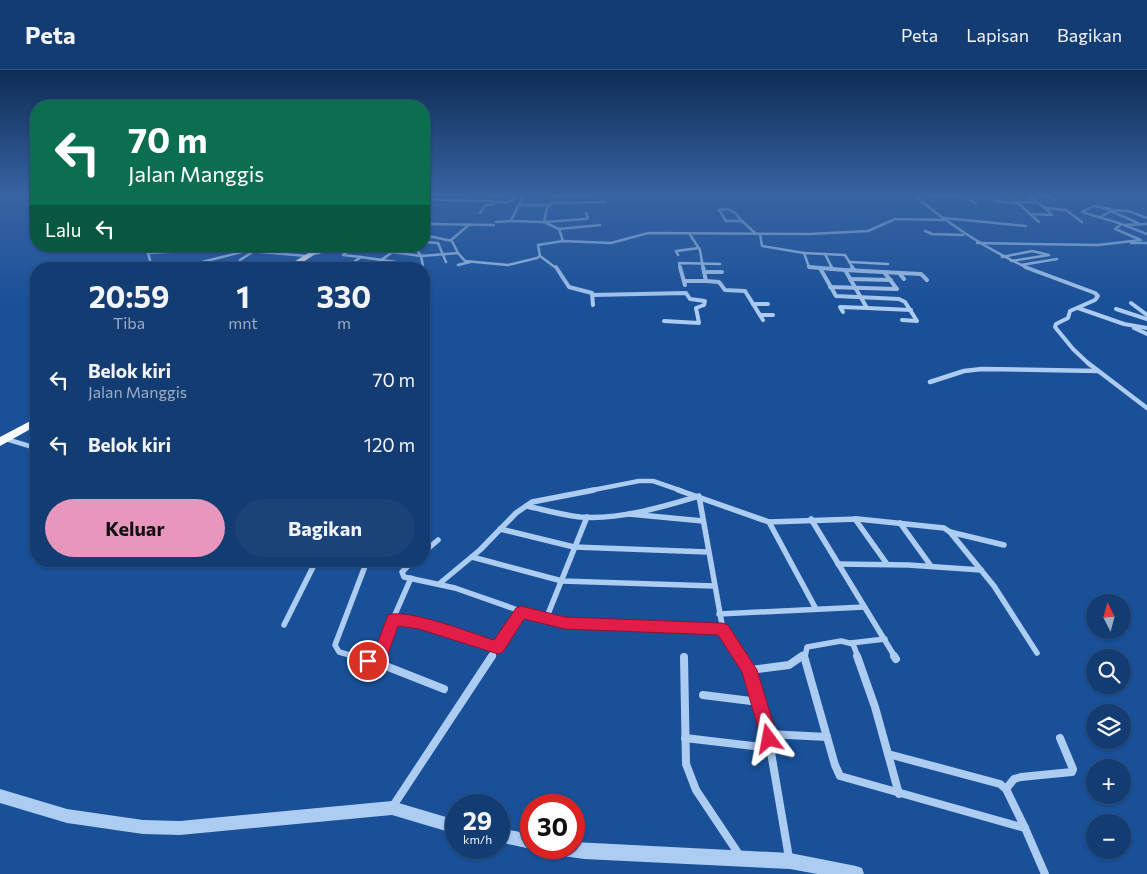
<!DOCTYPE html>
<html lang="id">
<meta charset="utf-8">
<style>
:root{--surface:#133c72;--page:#1c4377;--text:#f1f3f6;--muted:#9dadc4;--line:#325684;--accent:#e797bd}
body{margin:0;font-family:Commissioner,sans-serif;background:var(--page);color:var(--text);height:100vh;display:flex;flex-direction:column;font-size:19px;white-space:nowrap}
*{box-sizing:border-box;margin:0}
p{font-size:16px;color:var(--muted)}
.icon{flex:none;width:28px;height:28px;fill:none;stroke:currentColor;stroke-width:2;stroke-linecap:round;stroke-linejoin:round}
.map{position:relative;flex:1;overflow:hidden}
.sheet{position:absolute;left:30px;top:192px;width:400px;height:305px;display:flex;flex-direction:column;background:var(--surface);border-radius:20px;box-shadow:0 1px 4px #0004,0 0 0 1px var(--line)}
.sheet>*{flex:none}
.top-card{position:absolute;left:30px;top:30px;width:400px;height:152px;border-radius:20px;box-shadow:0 1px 4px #0004,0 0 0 1px var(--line);background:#0b6e4f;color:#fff;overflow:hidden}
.needle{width:32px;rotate:354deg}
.tools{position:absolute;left:1086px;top:524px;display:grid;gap:10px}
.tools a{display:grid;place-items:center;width:45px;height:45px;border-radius:50%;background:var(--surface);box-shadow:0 1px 4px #0004,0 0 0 1px var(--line);font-size:25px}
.speed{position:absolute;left:445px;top:724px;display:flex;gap:10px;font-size:25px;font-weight:700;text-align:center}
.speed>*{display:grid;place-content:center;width:65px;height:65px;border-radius:50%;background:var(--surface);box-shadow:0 1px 4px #0004,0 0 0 1px var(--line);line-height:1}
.speed small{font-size:12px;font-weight:400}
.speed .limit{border:8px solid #d22;background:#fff;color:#111}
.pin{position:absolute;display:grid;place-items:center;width:42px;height:42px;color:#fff;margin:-21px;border:2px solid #fff;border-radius:50%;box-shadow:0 1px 5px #0007}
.me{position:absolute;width:55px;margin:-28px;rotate:347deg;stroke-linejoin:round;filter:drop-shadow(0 0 4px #0008)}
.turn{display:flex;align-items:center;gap:18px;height:105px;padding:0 15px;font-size:22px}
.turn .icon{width:65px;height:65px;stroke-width:2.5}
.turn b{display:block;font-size:35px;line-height:42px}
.then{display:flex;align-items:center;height:48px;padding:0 15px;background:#0003;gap:10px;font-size:19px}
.eta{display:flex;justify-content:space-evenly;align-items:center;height:85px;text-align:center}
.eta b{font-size:30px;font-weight:700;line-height:35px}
.button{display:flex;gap:10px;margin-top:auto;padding:10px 15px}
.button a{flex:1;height:58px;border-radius:30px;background:var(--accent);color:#111;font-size:20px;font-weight:700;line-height:58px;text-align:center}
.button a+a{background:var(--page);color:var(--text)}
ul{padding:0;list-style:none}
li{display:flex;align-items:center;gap:15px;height:65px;padding:0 15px}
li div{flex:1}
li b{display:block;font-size:19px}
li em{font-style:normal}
header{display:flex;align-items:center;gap:30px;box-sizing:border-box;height:70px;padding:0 25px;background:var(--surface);border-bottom:1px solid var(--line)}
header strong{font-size:24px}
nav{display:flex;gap:28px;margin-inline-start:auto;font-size:18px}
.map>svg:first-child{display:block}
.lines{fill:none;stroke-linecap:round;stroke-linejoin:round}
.minor-far4{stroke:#adccf1;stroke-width:2.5}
.minor-far3{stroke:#adccf1;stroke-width:4}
.minor-far2{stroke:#adccf1;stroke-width:4.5}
.minor-far1{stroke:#adccf1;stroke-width:5.5}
.minor{stroke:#adccf1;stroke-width:8}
.tertiary{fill:#adccf1;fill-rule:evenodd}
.primary{fill:#f6faff;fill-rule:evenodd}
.route{fill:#e11d48;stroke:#92132f}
</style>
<header>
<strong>Peta</strong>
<nav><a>Peta</a><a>Lapisan</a><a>Bagikan</a></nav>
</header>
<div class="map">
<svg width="1147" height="804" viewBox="0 0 1147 804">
<rect width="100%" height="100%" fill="#195098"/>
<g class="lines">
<g class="minor-far4">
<polyline points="433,124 515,126"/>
<polyline points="512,124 552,126 552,133 605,132"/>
<polyline points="524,124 511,151 544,152 547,138 552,133"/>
<path d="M912,124C951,155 982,177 1028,198"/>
<polyline points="991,124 998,131 1019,134 1039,152"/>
<polyline points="1007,124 1017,132"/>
<polyline points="914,125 993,128"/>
<polyline points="552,127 603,125"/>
<polyline points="965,127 976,134"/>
<polyline points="424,129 506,132 511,131 516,124"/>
<polyline points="1017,132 1036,132"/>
<polyline points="519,135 549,135"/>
<polyline points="1045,138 1027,125 1048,126 1055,130"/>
<polygon points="728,139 735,143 742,151 726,151 719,140"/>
<polyline points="1113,140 1129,141 1147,148"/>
<polyline points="1111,141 1138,153"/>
<polyline points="480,143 486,135 494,134"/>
<polyline points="1032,144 1052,145 1045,138 1066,140 1082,152"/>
<polyline points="944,148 1026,156"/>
<polyline points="742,151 756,164"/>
<polyline points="496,152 511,151"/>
<polyline points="544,152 586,149 588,148 586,143"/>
<polyline points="546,153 559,159 563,171"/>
<polyline points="424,154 428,154 424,159"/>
<polyline points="428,154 494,155"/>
<polyline points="1147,154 1124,155 1147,164"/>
<polyline points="559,159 600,155"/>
<polyline points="925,161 932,164 963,165"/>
<polyline points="689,163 700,180 703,198"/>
<polyline points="760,164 762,176 804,183 809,197 821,198"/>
<polyline points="424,165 452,171 458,183 465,191 508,195 537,188 540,186 538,175 563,171 611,173 648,163 809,164 868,161 895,149 946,150"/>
<polyline points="451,170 470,154"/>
<polyline points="424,172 438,173 446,192"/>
<polyline points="977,173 1098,175 1141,170 1115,159 1122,154 1082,142 1094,136 1113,140 1102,146"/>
<polyline points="1131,173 1147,173"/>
<polyline points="349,176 421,186 458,183"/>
<polyline points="804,183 845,185 853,198"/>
<polyline points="311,184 319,183 332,176"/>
<polyline points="825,184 832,198"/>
<polyline points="678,185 676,181 699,178"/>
<polyline points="540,186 556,198"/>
<polyline points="361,187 423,196 421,186 414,176"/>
<polyline points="1002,187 1032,181 1049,185 1011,191"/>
<polyline points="240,190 254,181"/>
<polyline points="850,192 888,194"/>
<polyline points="291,195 308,198"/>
<polyline points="458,195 470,192"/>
<polyline points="1021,195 1057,189"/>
<polyline points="152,198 148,183 225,179 307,186"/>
<polyline points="178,198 242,182"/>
<polyline points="345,198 361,187 343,185 354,177"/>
<polyline points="370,198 401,176"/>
<polyline points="680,198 679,193 720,194"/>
</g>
<g class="minor-far3">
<polyline points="151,197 152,199"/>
<polyline points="301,197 314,199"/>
<polyline points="556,197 569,217 592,223 593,235"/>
<polyline points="680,197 685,215"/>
<polyline points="703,197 706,211 719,212 725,220 745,221 763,250"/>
<polyline points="809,197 845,200 867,238 840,237 843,242"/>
<polyline points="831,197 832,199"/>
<polyline points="852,197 854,200"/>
<polyline points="1025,197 1095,223 1098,226 1095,230 1070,241 1068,248 1056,254 1055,257 1073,279 1090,295"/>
<polyline points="820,198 836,226 899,229 905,232 917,251 902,250"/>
<polyline points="174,199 183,197"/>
<polyline points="344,199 347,197"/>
<polyline points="369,199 372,197"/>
<polyline points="845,200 921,204 927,210"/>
<polyline points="704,202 722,202"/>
<polyline points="899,203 904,209"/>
<polyline points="850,209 891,210"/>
<polyline points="684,211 706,211"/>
<polyline points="830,217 897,219 884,202"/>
<polyline points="592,225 686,223 690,229 705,231 704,235 696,238 699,253 664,251"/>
<polyline points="1131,233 1147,245"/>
<polyline points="753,234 768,234"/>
<polyline points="867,238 911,240"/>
<polyline points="1078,238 1124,254 1147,258"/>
<polyline points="1116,239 1147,249"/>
<polyline points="760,245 773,245"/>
<polyline points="1134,258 1147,264"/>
</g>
<g class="minor-far2">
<polyline points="1088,293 1147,338"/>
<polyline points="930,312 964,301 982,299 1098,301"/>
<polyline points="6,369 36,378"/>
<polyline points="588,421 639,411 653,411 682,421"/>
</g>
<g class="minor-far1">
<polyline points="678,420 769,452 858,449 944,458 950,462 994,516 1037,583"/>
<path d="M527,436C545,440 562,445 580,447C620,450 662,437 699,426L723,560L741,587"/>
<polyline points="629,444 703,451"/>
<polyline points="811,449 895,587"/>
<polyline points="855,449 887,494"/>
<polyline points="769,452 816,539"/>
<polyline points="900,453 931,496"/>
<polyline points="500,459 574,477 708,482"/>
<polyline points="950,462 1004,475"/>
<polyline points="424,482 438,470"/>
<polyline points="472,487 562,511 714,516"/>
<polyline points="413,491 402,502 404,507 455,518 532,545 565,553 723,560"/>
<polyline points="838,494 908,495 981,500"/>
<polyline points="439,514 480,480 516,443 532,432 594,420"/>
<polyline points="719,544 864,537"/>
<polyline points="393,549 411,508"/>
<polyline points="546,549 587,447"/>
<polyline points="284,555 316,491"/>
<polyline points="851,573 885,569"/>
<polyline points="357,587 339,582 335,575 367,491"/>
<polyline points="380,587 393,549 419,553 497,578"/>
<polyline points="491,587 521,542"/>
<polyline points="800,587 804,584"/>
<polyline points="805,587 807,577 841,571 853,574 858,587"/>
</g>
<g class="minor">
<polyline points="352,586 378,593 380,586"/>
<polyline points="740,586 750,600 766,653 789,788"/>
<polyline points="804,586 835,695 840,706 1025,758"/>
<polyline points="857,586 875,637 888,684 1000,714 1006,719 1025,758"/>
<polyline points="894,586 896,589"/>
<polyline points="684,587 686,694 696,720 740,786"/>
<polyline points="378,593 444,619"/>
<polyline points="750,600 789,595 802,586"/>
<polyline points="703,625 759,632"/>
<polyline points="768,664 827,667"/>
<polyline points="685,668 771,678"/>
<polyline points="888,684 899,724"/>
<polyline points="1006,719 1014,709 1021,707 1072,702 1073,699 1060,668"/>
<polyline points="393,736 492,586"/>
<polyline points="1025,758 1045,804"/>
</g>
<g class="tertiary">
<polygon points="0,719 67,739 143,750 180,751 392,731 456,750 456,764 392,745 180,765 143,764 67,753 0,733"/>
<polygon points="499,758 531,764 531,778 533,778 531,779 499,772"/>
<polygon points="574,772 790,783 856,796 862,798 864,804 817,804 790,799 584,789 563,786 558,783 556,778 574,778"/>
</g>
<g class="primary">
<polygon points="320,176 328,176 292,199 282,199"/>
<polygon points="36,348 36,356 0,376 0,367"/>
</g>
</g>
<linearGradient id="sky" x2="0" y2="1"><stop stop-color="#0e2c54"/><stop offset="0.53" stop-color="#3864a2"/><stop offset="1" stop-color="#3864a2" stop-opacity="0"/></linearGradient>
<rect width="1147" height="236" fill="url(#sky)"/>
<path class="route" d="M521,536L565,547L722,553L728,555L757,600L778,669L775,675L769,678L763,675L742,602L718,565L565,559L524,549L503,582L498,584L419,559L398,556L383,598C376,600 370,599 363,596L361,591L363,587L373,585L388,545C408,538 471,563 494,570L516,538Z"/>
</svg>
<div class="tools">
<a><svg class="needle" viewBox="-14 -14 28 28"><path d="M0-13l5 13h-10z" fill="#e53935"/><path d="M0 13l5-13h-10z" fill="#9dadc4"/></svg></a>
<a><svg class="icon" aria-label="search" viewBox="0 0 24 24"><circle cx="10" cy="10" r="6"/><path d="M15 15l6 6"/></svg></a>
<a><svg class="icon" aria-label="layers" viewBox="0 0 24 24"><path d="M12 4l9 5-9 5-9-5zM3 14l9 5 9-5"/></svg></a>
<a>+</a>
<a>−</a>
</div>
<div class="speed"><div>29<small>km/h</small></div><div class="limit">30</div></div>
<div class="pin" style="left:368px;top:591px;background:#d93025"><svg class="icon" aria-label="arrive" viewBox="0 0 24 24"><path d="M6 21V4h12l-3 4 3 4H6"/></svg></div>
<svg class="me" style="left:769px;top:669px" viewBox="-20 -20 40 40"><path d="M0-17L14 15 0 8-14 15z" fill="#e11d48" stroke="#fff" stroke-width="4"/></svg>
<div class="top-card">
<div class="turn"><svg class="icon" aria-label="left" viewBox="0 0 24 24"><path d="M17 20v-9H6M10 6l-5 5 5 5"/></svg><div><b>70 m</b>Jalan Manggis</div></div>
<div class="then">Lalu<svg class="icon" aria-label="left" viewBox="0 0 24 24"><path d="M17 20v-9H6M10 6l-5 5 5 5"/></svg></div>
</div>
<section class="sheet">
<div class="eta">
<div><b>20:59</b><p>Tiba</p></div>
<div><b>1</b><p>mnt</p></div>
<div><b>330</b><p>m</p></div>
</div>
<ul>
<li><svg class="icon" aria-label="left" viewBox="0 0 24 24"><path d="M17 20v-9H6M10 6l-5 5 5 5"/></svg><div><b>Belok kiri</b><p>Jalan Manggis</p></div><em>70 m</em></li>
<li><svg class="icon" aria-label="left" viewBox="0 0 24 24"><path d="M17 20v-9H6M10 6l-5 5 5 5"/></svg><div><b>Belok kiri</b></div><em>120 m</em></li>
</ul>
<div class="button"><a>Keluar</a><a>Bagikan</a></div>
</section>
</div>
